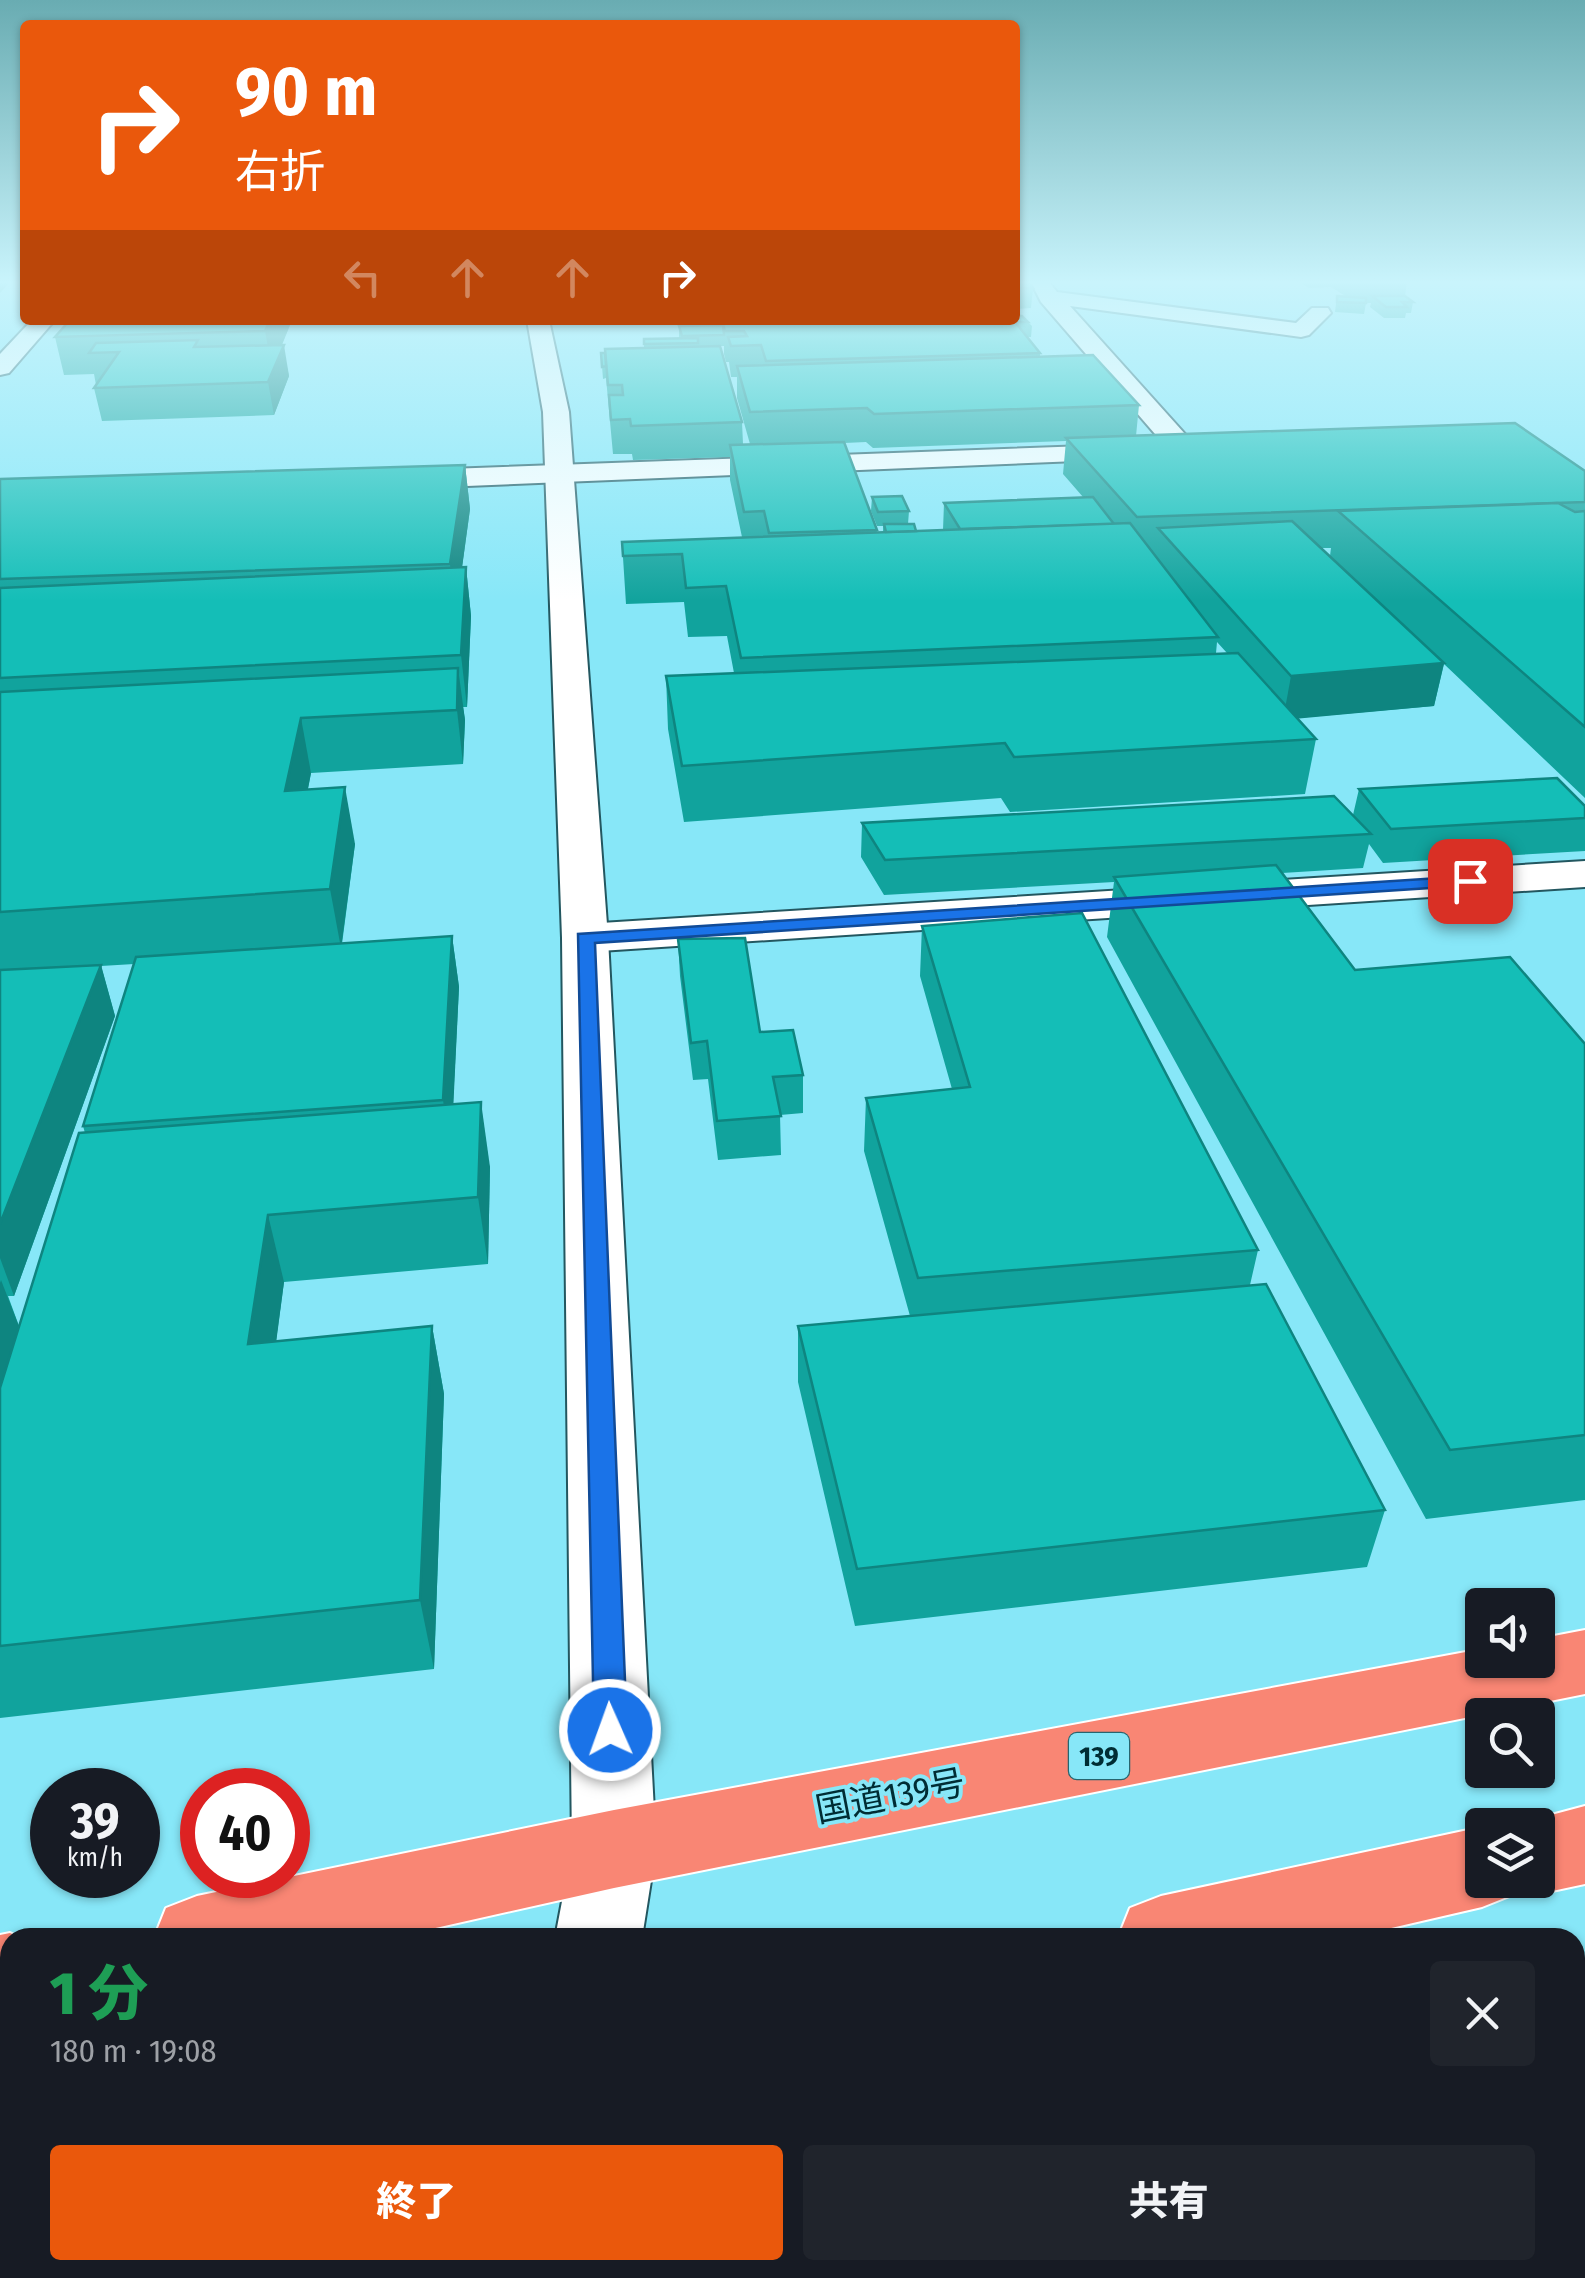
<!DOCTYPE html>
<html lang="ja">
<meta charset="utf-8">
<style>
:root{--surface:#171b24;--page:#20242c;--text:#f1f3f6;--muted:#9ea1a6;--accent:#ea580c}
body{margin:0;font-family:"Fira Sans Condensed","Noto Sans JP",sans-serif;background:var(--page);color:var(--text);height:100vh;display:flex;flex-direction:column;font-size:38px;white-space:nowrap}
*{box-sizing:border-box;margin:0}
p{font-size:32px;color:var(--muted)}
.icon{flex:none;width:55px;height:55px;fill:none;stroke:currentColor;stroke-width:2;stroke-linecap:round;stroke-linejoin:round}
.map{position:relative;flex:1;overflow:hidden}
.details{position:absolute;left:0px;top:1928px;width:1585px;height:352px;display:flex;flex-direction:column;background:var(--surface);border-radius:30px 30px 0 0;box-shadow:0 2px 8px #0004}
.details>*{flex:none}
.top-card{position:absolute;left:20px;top:20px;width:1000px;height:305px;border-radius:10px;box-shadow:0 2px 8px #0004;background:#ea580c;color:#fff;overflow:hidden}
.buttons{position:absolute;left:1465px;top:1588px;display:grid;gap:20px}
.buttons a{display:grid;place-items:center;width:90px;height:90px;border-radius:10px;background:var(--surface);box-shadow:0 2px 8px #0004;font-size:50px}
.speed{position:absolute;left:30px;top:1768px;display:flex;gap:20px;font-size:50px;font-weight:700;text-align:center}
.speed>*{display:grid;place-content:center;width:130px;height:130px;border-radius:50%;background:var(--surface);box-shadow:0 2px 8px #0004;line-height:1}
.speed small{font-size:25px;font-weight:400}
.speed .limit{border:15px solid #d22;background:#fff;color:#111}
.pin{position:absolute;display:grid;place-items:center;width:85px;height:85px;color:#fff;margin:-42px;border-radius:20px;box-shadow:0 5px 15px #0006}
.me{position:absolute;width:110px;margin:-55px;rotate:358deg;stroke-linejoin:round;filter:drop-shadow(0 0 8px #0008)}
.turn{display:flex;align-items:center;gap:35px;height:210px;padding:0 50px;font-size:45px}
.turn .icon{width:130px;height:130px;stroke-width:2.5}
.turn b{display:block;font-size:70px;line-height:85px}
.lanes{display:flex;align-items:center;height:95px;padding:0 50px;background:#0003;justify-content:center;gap:50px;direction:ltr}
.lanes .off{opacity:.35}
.round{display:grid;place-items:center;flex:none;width:105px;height:105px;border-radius:10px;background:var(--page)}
.head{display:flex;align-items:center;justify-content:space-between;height:170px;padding:0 50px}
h1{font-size:60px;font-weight:800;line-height:75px;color:#1e9e55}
.cta{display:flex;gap:20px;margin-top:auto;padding:20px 50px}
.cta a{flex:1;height:115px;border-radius:10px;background:var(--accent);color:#fff;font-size:40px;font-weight:800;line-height:115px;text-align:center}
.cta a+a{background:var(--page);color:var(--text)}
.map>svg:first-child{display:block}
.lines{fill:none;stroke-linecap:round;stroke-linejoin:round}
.street-casing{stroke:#235760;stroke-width:4}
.secondary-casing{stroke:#235760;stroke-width:4}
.highway-casing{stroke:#fff;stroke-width:4}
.street{fill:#fff;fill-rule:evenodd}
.secondary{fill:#fff;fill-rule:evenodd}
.highway{fill:#f98674;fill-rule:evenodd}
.wall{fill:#11a39d;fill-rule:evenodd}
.shaded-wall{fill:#0e8580}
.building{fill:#14beb7;stroke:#0e8580;stroke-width:2.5}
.route{fill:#1a73e8;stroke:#114b97;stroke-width:2.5}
.labels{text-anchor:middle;stroke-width:8;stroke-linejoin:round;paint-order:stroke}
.shield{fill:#87e7f8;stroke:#28656f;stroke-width:2.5}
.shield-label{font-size:28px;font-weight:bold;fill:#002d34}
.near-street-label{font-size:35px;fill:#002d34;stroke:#87e7f8}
</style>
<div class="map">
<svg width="1585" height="2278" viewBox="0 0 1585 2278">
<rect width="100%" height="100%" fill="#87e7f8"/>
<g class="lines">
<g class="street-casing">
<g id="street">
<polygon points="1031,282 1049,282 1057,292 1296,323 1312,308 1328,308 1331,313 1309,335 1301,337 1070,306 1194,444 1198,450 1184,458 1174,456 1041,302"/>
<polygon points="32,320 55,320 9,373 0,375 0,354"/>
<polygon points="1141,444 1155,452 1151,458 393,489 383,486 379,480 383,474 393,471"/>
<polygon points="1585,861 1585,887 585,952 568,948 562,938 568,928 585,924"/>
</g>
</g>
<g class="secondary-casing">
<g id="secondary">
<polygon points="527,320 549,320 569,412 608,938 656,1849 642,1938 555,1938 572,1849 562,938 543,412"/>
<polygon points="470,2270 570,2270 568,2278 468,2278"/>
</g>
</g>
<g class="highway-casing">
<g id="highway">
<polygon points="1585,1630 1585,1694 614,1888 391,1938 154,1938 166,1908 197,1896 614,1810 1482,1649 1482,1660 1538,1660 1538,1639"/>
<polygon points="1585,1806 1585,1884 1538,1894 1516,1886 1512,1895 1482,1907 1348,1938 1118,1938 1130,1908 1161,1896 1482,1827 1482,1880 1538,1880 1538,1825 1514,1825"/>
<polygon points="10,1933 21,1938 10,1938 10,2021 0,2023 0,1935"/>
<polygon points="10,2144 10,2242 0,2244 0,2146"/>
</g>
</g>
<use href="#street" class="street"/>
<use href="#secondary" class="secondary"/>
<use href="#highway" class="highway"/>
</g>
<g class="wall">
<polygon points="1015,282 1033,288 1031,308 1015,309"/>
<polygon points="1299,282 1407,282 1405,296 1413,302 1411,313 1406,313 1405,318 1384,318 1370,307 1371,303 1366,303 1364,314 1335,312 1337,296 1347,297 1331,287 1309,288"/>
<path d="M1022,316L1032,326L1031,337H1027L1040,353V357L1139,405L1136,436L1585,471V798L1444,664L1434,706L1297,718L1316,739L1305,794L1010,812L1001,798L684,822L668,729L666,676L734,673L727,636L688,637L684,602L626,604L622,542L742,537L730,480V457L633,460L632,454H613L606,378L603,379L601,353L644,348V339L679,338V326ZM713,346H724V354L726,362H729L731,377H737V398L750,444H743L742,422ZM1066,441L1063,474L1083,497L944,503L943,530L916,531L908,524L909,511L872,497L871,511L877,526H883V532H877L844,443L866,442L873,448ZM1322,548H1331L1330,556ZM1217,642L1227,653H1216Z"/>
<polygon points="292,320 282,345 289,376 274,415 102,421 94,388 96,385 94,374 64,375 55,337"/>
<polygon points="603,320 632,320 632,321 603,322"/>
<path d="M465,465L470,509L462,567H466L471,616L467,707H463L465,720L463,764L311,773L308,789L355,844L342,944L452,936L459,987L453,1104L490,1167L488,1264L284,1282L276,1341L432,1326L444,1394L434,1669L0,1718V479ZM134,964L83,1126L85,1133L19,1326L8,1296H14L115,1016L101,966Z"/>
<polygon points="1359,789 1585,818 1585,851 1383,863 1369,844 1363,868 1282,873 1355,970 1585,1044 1585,1500 1426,1519 1107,937 1114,882 884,895 861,857 862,823 1353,815"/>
<polygon points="922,926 1258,1250 1250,1285 1385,1510 1367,1567 855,1626 798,1382 798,1326 910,1316 864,1151 866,1098 952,1089 920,976"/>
<polygon points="678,939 760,1032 803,1075 803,1113 780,1115 781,1155 718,1160 708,1079 693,1080 680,976"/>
</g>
<g class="shaded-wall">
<polygon points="0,282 10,282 0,293"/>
<polygon points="270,320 292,320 272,368 265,331"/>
<polygon points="284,345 289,376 274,415 268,382"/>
<polygon points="465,465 470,509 456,612 450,564"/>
<polygon points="466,567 471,616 467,707 461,655"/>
<polygon points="1444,663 1434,706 1283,720 1291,676"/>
<polygon points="458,668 465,720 463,764 457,710"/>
<polygon points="301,718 311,773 296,848 285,791"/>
<polygon points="345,787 355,844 341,948 330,889"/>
<polygon points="452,936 459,987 451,1154 443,1100"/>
<polygon points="101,965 115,1016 14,1296 0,1258 0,1224"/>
<polygon points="481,1102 490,1167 488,1264 478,1197"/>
<polygon points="268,1215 284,1282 267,1412 248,1344"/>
<polygon points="1,1280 27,1347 0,1420 0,1283"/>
<polygon points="432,1326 444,1394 434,1669 420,1600"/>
</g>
<g class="building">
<polygon points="1015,282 1028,282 1033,288 1015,288"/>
<polygon points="1337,296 1366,298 1366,303 1337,302"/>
<polygon points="1372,296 1405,296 1413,302 1402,302 1407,307 1386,307"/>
<polygon points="1015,316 1022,316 1028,322 1015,322 1040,353 766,361 761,345 731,346 728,337 747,336 744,331 725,331 723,324 866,320 1015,320"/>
<polygon points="70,320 270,320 265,331 55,337"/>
<polygon points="723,325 724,335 682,336 679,326"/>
<polygon points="698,338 698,343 644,344 644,339"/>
<polygon points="198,340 194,347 284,345 268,382 94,388 119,352 89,353 96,343"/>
<polygon points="720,346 742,422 631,426 630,419 611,420 609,395 623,395 622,385 608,385 605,349"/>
<polygon points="601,353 605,353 606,366 602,367"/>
<polygon points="1093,355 1139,405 874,414 867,408 750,412 737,366"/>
<polygon points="1515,423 1585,471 1585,502 1137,517 1066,438"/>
<polygon points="844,442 877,530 769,533 764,511 744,512 730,445"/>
<polygon points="465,465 450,564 0,579 0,479"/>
<polygon points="902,496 909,511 878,512 872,497"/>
<polygon points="1093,497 1114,524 960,529 944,503"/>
<polygon points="1558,503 1575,512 1585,511 1585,727 1338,511"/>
<polygon points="1292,521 1444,663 1291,676 1158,528"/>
<polygon points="1130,523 1218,637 741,658 726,586 686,588 682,554 623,556 622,542"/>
<polygon points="884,524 914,524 916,531 886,532"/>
<polygon points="466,567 461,655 0,678 0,588"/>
<polygon points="1238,653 1316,739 1014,757 1005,743 682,766 666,676"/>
<polygon points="458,668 457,710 301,718 285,791 345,787 330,889 0,912 0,692"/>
<polygon points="1557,778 1585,806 1585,818 1391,829 1359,789"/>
<polygon points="1334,796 1371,834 885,860 862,823"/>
<polygon points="1276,865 1355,970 1510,957 1585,1044 1585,1435 1450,1450 1114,877"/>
<polygon points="1082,913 1258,1250 918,1278 866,1098 970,1087 922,926"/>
<polygon points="452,936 443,1100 83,1126 136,957"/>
<polygon points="745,938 760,1032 793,1030 803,1075 773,1077 781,1116 717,1121 707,1041 691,1043 678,939"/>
<polygon points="101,965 0,1224 0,970"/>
<polygon points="481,1102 478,1197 268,1215 248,1344 432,1326 420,1600 0,1646 0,1388 79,1133"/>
<polygon points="1266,1284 1385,1510 857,1569 798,1326"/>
<polygon points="1585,2254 1585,2278 1369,2278 1441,2270 1575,2270 1575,2255"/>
</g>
<linearGradient id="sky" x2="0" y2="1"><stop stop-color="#69acb2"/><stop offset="0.47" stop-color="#c9f4fc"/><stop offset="1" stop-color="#c9f4fc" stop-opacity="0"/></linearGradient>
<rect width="1585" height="601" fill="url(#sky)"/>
<polygon class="route" points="1470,876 1479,881 1476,885 595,943 627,1730 622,1740 610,1744 599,1740 594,1730 578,934"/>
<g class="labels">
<rect class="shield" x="1069" y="1733" width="60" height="46" rx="8"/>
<g class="shield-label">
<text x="1099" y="1766">139</text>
</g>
<g class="near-street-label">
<text transform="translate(890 1796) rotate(-11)" y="12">国道139号</text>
</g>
</g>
</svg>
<div class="buttons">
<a><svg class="icon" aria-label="sound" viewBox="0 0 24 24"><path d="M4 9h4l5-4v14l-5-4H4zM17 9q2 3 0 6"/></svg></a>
<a><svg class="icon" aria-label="search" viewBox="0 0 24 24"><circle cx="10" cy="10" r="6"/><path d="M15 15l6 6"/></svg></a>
<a><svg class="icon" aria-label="layers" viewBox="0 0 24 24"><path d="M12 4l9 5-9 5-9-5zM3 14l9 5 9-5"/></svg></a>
</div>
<div class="speed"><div>39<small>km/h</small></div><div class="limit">40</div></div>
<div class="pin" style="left:1470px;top:881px;background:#d93025"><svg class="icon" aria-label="arrive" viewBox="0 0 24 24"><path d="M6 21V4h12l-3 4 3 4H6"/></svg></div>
<svg class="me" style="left:610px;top:1730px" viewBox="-20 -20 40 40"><circle r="17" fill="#1a73e8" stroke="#fff" stroke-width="3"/><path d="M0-11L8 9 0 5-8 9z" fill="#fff"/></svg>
<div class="top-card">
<div class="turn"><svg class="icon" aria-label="right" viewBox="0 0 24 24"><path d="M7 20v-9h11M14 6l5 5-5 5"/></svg><div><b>90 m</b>右折</div></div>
<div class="lanes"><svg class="icon off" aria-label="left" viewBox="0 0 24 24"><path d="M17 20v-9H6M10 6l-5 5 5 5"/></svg><svg class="icon off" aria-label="ahead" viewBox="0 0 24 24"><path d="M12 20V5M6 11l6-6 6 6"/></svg><svg class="icon off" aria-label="ahead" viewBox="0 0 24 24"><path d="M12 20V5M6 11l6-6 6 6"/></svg><svg class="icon" aria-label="right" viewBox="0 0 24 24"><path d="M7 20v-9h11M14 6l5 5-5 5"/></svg></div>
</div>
<section class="details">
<div class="head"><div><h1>1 分</h1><p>180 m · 19:08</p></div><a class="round"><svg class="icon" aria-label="close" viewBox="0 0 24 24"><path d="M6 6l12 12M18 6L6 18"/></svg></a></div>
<div class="cta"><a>終了</a><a>共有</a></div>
</section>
</div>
